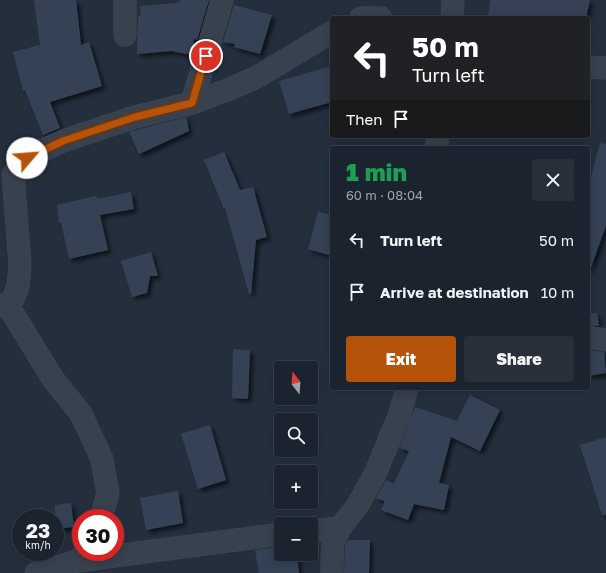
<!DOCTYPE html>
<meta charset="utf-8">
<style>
:root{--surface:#1b232e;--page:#282f3a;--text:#f1f3f6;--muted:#a0a4aa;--line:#39404a;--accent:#b45309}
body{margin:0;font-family:"Golos Text",sans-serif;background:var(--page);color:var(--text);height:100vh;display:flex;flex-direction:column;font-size:15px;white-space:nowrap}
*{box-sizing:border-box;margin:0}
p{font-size:13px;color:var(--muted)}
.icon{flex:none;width:22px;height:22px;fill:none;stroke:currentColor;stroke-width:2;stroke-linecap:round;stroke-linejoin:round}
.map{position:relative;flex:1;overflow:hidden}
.panel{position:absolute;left:330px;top:146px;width:260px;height:244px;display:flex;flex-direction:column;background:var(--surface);border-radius:4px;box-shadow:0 2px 10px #0003,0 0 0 1px var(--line)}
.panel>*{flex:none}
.guide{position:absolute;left:330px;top:16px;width:260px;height:122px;border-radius:4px;box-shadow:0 2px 10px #0003,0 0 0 1px var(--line);background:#202124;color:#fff;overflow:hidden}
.needle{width:26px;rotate:343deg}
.fabs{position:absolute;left:274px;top:361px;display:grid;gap:8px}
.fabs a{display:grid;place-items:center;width:44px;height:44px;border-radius:4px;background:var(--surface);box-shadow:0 2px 10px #0003,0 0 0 1px var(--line);font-size:20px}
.speed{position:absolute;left:12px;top:509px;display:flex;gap:8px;font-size:20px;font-weight:700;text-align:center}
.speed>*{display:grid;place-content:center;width:52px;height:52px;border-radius:50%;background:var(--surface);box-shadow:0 2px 10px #0003,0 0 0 1px var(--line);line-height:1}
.speed small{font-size:10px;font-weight:400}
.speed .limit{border:6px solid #d22;background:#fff;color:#111}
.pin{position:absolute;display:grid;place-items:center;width:34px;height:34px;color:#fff;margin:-17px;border:2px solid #fff;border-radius:50%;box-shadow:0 1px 4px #0007}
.me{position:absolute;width:44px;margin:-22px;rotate:63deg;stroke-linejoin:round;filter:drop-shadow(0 0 3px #0008)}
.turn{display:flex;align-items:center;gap:14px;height:84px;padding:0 16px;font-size:18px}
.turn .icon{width:52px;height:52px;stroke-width:2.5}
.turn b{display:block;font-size:28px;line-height:34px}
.then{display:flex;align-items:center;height:38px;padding:0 16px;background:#0003;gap:8px;font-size:15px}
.round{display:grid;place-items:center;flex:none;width:42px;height:42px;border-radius:4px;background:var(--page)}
.summary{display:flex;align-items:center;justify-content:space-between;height:68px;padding:0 16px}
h1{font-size:24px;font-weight:800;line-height:30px;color:#1e9e55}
.cta{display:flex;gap:8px;margin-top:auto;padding:8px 16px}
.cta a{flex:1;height:46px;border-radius:4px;background:var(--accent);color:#fff;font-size:16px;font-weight:800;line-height:46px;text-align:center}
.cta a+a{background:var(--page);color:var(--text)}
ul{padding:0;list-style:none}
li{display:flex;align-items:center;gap:12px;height:52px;padding:0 16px}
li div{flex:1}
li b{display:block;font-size:15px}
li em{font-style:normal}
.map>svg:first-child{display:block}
.building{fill:#364354;filter:url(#shadow)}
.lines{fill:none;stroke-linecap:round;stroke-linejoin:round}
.minor-casing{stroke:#414a57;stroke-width:23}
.minor{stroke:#38414e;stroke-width:22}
.route-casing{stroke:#753606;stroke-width:10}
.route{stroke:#b45309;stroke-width:7}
</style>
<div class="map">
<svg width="606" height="573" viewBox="0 0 606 573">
<defs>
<filter id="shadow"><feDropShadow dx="3.5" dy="3.5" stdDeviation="2" flood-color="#0009"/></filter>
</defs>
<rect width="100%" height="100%" fill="#242f3e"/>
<g class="building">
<polygon points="34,0 76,0 81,45 89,42 102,86 50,102 60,128 43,135 25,90 23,91 13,52 40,45"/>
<polygon points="180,0 209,0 197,40 194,39 192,55 171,51 137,54 138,16 141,15 140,6 179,3"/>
<polygon points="490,0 590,0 586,18 488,18"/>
<polygon points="234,5 272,15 260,54 234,47 235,44 223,42"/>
<polygon points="332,66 332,102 289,114 279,81"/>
<polygon points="186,117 189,131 139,154 129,132"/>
<polygon points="600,143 606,144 606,226 590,270 588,269 588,189"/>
<polygon points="224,152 240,190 253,187 267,237 256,240 251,294 249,294 225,208 224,209 204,160"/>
<polygon points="131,192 134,209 100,215 108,250 69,259 61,222 59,223 57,205 96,196 97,199"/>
<polygon points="318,212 332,215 332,256 308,249"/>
<polygon points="151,252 158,276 150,276 147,293 132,297 121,261"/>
<polygon points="597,313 599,326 588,325 588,314"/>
<polygon points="233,349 250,350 248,399 232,398"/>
<polygon points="588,350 604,352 606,373 588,376"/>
<polygon points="470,395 500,410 480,451 451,437 439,483 449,485 444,510 414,504 408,520 381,510 385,501 376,498 386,480 394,484 409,451 399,448 415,407 457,421"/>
<polygon points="210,425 226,480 198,489 181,434"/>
<polygon points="606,437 606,515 602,515 580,445"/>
<polygon points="178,491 183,523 146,530 140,498"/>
<polygon points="71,503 74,527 55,529 55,505"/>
<polygon points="348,540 370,540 369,573 344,573 345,545"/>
<polygon points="281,547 281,554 297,554 299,573 259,573 255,550"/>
</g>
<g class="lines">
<g class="minor-casing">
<g id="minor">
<polyline points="361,18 381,18"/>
<polyline points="452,18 453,0"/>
<polyline points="125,35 125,0"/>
<polyline points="588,67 606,68"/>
<polyline points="192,103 222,0"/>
<polyline points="436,148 438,136"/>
<polyline points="7,304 53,379 81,414 102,459 108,494 101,518"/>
<polyline points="0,306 11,302 13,299 18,287 20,264 13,175 20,165 34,154 63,141 135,117 192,103 230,89 257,77 332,32"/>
<polyline points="588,337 606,340"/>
<polyline points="311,531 340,528"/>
<polyline points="77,561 281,534"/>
<polyline points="36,573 77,561 87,552"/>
<polyline points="332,573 332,556 333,542 340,528 358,505 376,472 400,413 407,388"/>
</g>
</g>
<use href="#minor" class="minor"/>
</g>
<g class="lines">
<g class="route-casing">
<polyline id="route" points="27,158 63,141 135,117 192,103 206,56"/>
</g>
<use href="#route" class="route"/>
</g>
</svg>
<div class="fabs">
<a><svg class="needle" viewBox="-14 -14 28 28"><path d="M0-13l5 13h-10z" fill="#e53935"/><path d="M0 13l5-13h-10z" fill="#a0a4aa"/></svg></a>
<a><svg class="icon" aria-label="search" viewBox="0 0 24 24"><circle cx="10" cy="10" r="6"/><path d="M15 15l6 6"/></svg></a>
<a>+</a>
<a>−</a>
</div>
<div class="speed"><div>23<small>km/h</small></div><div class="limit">30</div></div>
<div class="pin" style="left:206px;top:56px;background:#d93025"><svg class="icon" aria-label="arrive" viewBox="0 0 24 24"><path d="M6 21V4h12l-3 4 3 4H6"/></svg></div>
<svg class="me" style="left:27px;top:158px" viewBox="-20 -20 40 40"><circle r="19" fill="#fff"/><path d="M0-13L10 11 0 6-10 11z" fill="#b45309"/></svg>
<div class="guide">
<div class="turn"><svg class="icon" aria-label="left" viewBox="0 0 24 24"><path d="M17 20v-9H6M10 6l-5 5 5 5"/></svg><div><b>50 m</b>Turn left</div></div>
<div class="then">Then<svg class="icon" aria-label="arrive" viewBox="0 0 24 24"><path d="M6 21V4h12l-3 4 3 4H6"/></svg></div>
</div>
<section class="panel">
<div class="summary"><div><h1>1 min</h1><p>60 m · 08:04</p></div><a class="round"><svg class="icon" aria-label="close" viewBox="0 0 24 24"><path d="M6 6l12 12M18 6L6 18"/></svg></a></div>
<ul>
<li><svg class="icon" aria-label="left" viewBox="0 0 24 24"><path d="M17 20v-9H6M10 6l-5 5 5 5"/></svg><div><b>Turn left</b></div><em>50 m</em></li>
<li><svg class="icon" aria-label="arrive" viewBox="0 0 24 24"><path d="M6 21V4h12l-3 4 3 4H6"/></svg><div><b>Arrive at destination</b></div><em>10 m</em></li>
</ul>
<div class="cta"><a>Exit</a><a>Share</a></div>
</section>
</div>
